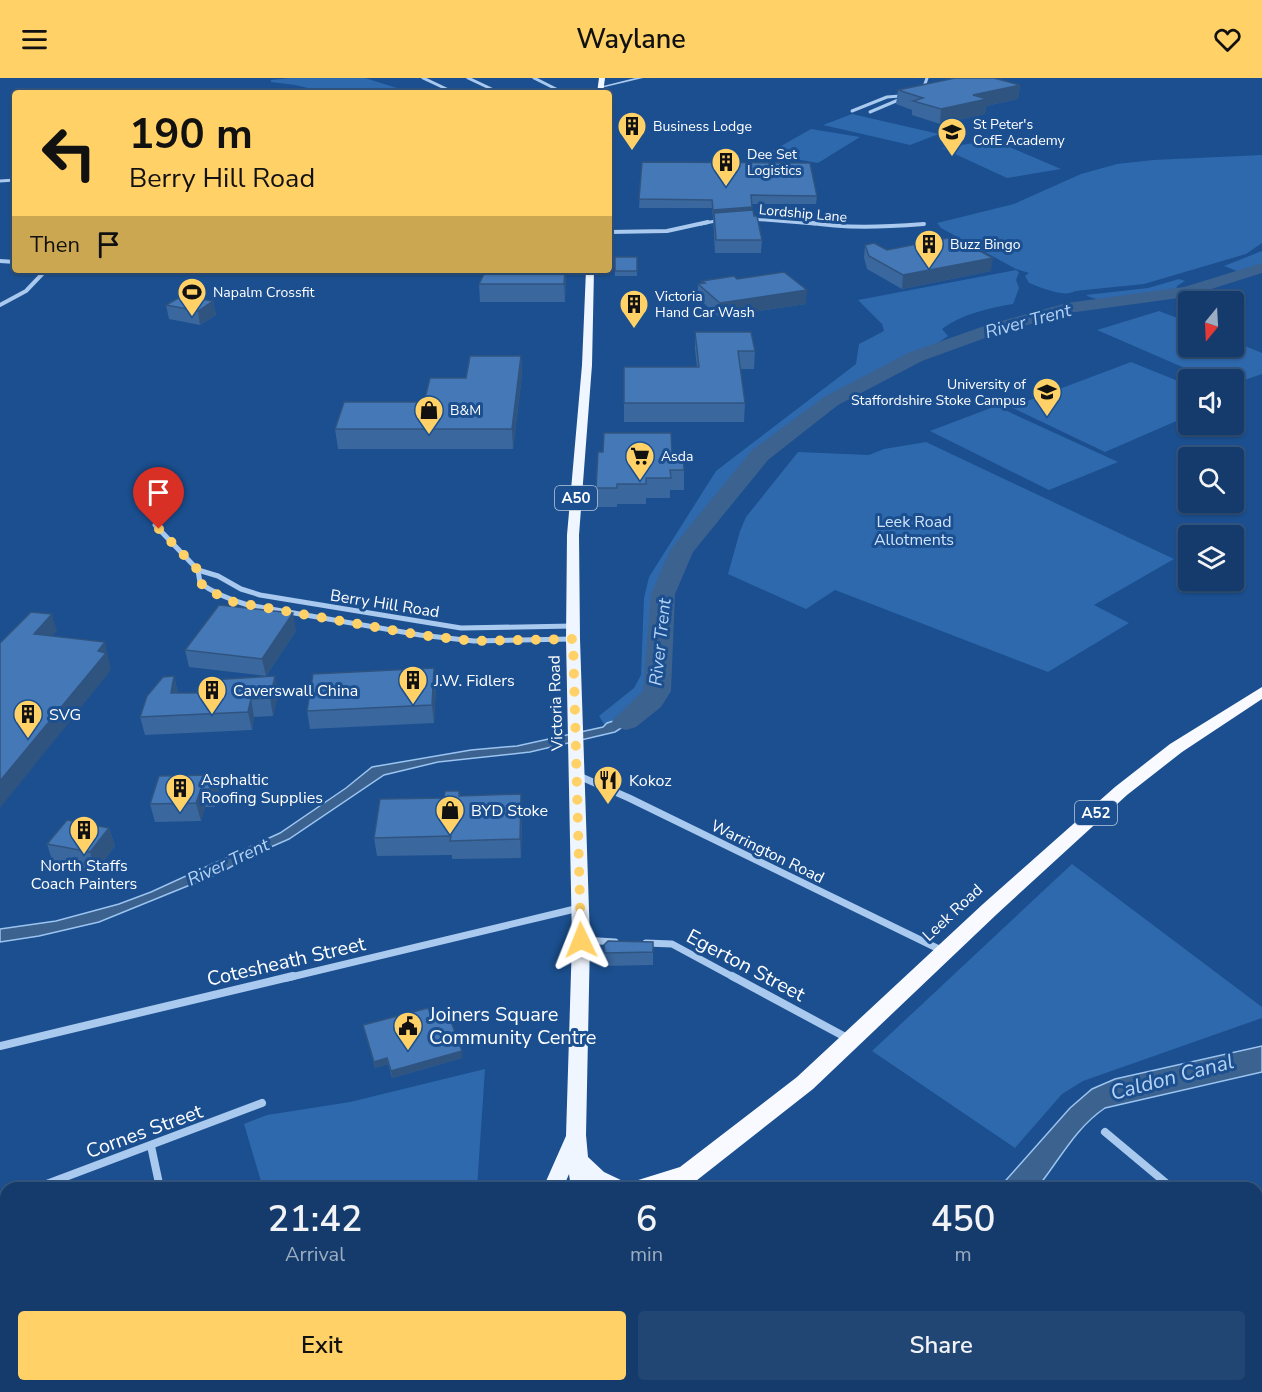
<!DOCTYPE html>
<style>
:root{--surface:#143b6b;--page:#214673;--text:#f1f3f6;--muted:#9dadc1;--line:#33557e;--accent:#ffd166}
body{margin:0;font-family:"Nunito Sans",sans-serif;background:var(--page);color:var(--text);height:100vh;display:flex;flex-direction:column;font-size:22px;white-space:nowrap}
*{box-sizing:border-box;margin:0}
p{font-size:20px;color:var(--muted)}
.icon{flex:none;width:33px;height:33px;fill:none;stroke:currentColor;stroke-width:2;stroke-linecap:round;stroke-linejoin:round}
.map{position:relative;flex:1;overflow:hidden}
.details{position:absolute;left:0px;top:1104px;width:1263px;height:210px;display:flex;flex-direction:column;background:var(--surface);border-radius:18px 18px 0 0;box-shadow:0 2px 4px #0004,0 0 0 2px var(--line)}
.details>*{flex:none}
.top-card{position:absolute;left:12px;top:12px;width:600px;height:183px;border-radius:6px;box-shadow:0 2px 4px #0004,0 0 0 2px var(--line);background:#ffd166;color:#111;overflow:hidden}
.needle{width:39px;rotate:198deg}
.controls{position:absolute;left:1178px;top:213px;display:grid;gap:12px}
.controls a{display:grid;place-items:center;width:66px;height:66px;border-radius:6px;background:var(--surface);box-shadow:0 2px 4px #0004,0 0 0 2px var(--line);font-size:30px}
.pin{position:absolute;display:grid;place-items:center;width:51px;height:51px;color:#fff;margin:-62px -26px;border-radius:50% 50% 50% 0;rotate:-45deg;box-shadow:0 0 6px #0007}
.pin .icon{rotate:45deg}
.me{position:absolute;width:66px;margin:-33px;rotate:358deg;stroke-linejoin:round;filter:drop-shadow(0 0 4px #0008)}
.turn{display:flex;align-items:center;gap:21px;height:126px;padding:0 18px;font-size:27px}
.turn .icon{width:78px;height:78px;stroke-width:2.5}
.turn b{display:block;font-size:42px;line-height:51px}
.then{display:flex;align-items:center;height:57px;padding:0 18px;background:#0003;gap:12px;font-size:22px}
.eta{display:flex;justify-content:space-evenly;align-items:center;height:102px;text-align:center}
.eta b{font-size:36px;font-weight:600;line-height:42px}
.cta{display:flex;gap:12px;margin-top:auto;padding:12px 18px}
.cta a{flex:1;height:69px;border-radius:6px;background:var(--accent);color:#111;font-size:24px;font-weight:600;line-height:69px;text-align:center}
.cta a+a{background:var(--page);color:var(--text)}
header{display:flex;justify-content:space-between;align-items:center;height:78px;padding:0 18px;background:var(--accent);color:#111;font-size:27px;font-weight:600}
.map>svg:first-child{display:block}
.green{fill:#2e69ad}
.water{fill:#3c6290;stroke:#9cc4f0;stroke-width:1.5}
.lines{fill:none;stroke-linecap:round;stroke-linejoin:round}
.river{fill:#3c6290;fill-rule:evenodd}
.minor-far4{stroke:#a9c9ee;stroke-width:3}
.minor-far3{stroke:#a9c9ee;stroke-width:4}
.minor-far2{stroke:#a9c9ee;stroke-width:5}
.minor-far1{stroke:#a9c9ee;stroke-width:7}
.minor{stroke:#a9c9ee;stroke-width:8}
.tertiary{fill:#a9c9ee;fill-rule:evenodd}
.primary{fill:#f0f6ff;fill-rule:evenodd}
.trunk{fill:#f8faff;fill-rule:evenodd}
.wall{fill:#3a679d}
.shaded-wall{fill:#305480}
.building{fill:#4478b7;stroke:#305480;stroke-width:1.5}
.route{stroke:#ffd166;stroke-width:10;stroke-dasharray:0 18}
.labels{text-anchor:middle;stroke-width:6;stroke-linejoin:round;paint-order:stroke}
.far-poi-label{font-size:14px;fill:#fff;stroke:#1b4f8f;text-anchor:start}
.far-street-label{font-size:14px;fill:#fff;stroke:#1b4f8f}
.shield{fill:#1b4f8f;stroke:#bbcadd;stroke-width:1.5}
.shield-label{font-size:15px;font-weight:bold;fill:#fff}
.park-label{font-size:16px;fill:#cfe3fa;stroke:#1b4f8f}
.street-label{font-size:16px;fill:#fff;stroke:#1b4f8f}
.poi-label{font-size:16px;fill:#fff;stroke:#1b4f8f;text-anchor:start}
.water-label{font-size:18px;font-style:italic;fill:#b5d3f5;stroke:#1b4f8f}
.near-street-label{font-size:20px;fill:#fff;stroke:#1b4f8f}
.near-poi-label{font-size:20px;fill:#fff;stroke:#1b4f8f;text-anchor:start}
.near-water-label{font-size:21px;font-style:italic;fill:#b5d3f5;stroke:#1b4f8f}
</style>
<header><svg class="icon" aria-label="menu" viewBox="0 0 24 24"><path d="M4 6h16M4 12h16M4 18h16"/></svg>Waylane<svg class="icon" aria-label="heart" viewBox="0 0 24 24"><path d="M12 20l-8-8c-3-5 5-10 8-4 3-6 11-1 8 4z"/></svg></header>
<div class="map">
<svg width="1262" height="1314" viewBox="0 0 1262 1314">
<rect width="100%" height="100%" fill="#1b4f8f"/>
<g class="green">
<polygon points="290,0 365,0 413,15 329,15 295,7 271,4 271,2"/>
<polygon points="852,36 939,56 910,67 823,47"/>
<polygon points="811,51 860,59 818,85 767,76"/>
<polygon points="993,62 1061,91 1007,100 942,70"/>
<path d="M1262,77V165L1246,176L1144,206L1075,213C1065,220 1042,210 1029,205L1025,198L1029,195L1016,191L941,150L937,145L1014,126L1081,96L1117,86L1153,82Z"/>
<polygon points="1262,173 1262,189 1237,193 1224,188"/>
<path d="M1016,192L1019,194L1016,202L1019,210L1013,226C989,230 962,236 942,251L948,258L938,265L887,288L824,324L787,349L752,378L731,400L680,468L660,506L657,518L655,579L645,620L634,631L605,648L599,638L634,610L641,597L644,520L649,499L716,393L856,286L859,266L884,253L882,246L858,222Z"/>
<path d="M1179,201L1185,203L1177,208L1176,212C1154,219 1106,229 1086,217L1148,210Z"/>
<polygon points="1159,233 1188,244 1188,268 1233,268 1233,263 1262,275 1262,296 1233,306 1233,302 1210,301 1097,252"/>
<polygon points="1131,284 1188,307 1188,338 1105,374 1011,329"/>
<polygon points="996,328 1118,384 1049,412 930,353"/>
<polygon points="926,364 1174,481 1094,527 1129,545 1048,594 835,512 806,531 728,496 740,453 746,439 798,374 869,377 884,371"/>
<polygon points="1072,786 1262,929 1262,940 1083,1003 1062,1016 1015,1070 872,973"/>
<polygon points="485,991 477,1110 263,1110 244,1046 267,1037 350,1024"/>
<polygon points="1262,1240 1262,1314 1200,1314 1203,1308 1257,1308 1257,1244"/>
</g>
<g class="water">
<polygon points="662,614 650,632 615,654 530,674 438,684 384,697 289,761 248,779 222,794 99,844 39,858 0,864 0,851 56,843 119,826 151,814 280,755 346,710 372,689 471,672 517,668 603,649 607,645 620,641 634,631 645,620"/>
<path d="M1262,968V994L1105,1030C1075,1050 1059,1083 1037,1110H999L1070,1030L1092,1011L1115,1001Z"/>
</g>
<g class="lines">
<polygon class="river" points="1262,185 1262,195 1186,219 1069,235 999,255 922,283 838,327 768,382 693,474 675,516 671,613 661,629 636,649 626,652 616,649 612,643 643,613 651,516 670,472 752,372 824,319 908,275 987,247 1067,225 1184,209"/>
<g class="minor-far4">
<polyline points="423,0 455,15"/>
<polyline points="468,0 500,15"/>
<polyline points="534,0 556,11 545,15"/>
<polyline points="920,12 924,9 927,0"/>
<polyline points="852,33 887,19 900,18"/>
<polyline points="870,34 903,20"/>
<polyline points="0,103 15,102"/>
<polyline points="751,141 815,146"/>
<polyline points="701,146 720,142"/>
</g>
<g class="minor-far3">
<path d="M806,144C846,151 884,149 924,146"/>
<polyline points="609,154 667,153 708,144"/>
<polyline points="0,183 15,184"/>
<polyline points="0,227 26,213 46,192"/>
</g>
<g class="minor-far2">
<polyline points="155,447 198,492 218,498 241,511 260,517 461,550 573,548"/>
<path d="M198,492L200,505C215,516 231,522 248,527L420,557L474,563L572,561"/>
</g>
<g class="minor-far1">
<polyline points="579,698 629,720 943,873"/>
<polyline points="583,862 615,864"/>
<polyline points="646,865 672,866 735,900"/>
<polyline points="287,900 579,830"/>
</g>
<g class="minor">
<polyline points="732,898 849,961"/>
<polyline points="0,968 293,898"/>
<polyline points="1105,1054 1172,1110"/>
<polyline points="151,1068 160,1110"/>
<polyline points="36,1110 262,1025"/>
<polyline points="0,1123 6,1121"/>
<polyline points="1257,1181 1262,1185"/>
<polyline points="1257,1222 1262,1217"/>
<polyline points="206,1308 207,1314"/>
<polyline points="1173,1308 1180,1313"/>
</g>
<polygon class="tertiary" points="635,0 643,0 601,10 599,9"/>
<g class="primary">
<polygon points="599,0 605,0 603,15 597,15"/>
<polygon points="586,192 594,192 592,287 579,457 580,561 590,862 586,1057 588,1079 604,1094 625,1104 628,1110 595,1110 591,1108 591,1110 571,1110 569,1096 563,1110 543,1110 566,1058 572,862 566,561 567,457 582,287"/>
</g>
<g class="trunk">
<polygon points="1262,609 1262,621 1182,674 1127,717 997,836 813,1011 687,1110 631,1110 635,1103 680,1089 797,999 983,826 1115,709 1170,666"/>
<polygon points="330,1308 365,1308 362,1314 327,1314"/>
<polygon points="417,1308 457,1308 454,1314 414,1314"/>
<polygon points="489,1308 545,1308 542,1314 492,1314"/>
<rect x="571" y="1308" width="26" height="6"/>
</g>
</g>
<g class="wall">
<polygon points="1020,7 1018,21 986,28 985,36 940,46 912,37 912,32 896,26 898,12"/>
<polygon points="642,84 817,118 816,126 752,126 752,132 762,162 761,175 715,175 713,140 712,130 639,130"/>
<polygon points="865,167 887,172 991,193 902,211 867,191 864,180"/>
<polygon points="637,179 637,198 615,198 615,193"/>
<polygon points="486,192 566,192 565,224 480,224 479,206"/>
<polygon points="737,201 806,226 719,239 698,220 698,206 701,206 702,203"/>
<polygon points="213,223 216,237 200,247 169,241 166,227"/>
<polygon points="695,254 755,273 754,291 740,291 745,325 744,344 624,344 624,289 697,289 695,272"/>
<polygon points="521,278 522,297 513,371 338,371 335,351 424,324 466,300"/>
<polygon points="672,375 684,392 684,412 670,412 670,420 646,420 646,426 617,426 617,429 596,429 596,410"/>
<polygon points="296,553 266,598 189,589 185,572"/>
<polygon points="174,598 178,615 278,616 273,638 254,639 252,652 145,657 140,639"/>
<polygon points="436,608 434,645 310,651 307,633"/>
<polygon points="214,697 219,715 215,729 205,729 201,743 155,744 150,726"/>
<polygon points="459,713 460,718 522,735 521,780 452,781 452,777 377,778 374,760 444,720"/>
<polygon points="109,750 115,768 96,793 53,785 47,766"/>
<polygon points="653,864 653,887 605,888 604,867"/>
<polygon points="430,935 462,980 392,1000 388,986 375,990 363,947"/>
</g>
<g class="shaded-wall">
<polygon points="1020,7 1018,21 986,28 985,36 940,46 941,31 973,17"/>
<polygon points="752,129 752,137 714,135 713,140 713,132"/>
<polygon points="993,180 991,193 902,211 903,197"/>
<polygon points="565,192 566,192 565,224 564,206"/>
<polygon points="807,212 806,226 719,239 720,225"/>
<polygon points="213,223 216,237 200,247 198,233"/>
<polygon points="521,278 522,297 513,371 512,351"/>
<polygon points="293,535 296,553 266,598 262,581"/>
<polygon points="52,536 57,553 39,573 34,556"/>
<polygon points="105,564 111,592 0,730 0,703"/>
<polygon points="434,590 436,608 434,645 432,627"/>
<polygon points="174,598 178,616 171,615"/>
<polygon points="275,598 278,616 273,638 270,620"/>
<polygon points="251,621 254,639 252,652 248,634"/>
<polygon points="214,697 219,715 215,729 210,711"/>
<polygon points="201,711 205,729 201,743 196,725"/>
<polygon points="521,716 522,735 521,780 520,761"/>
<polygon points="109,750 115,768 96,793 90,774"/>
<polygon points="462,973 462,980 392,1000 391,993"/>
<polygon points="387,980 388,986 375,990 374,984"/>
</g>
<g class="building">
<polygon points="955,0 994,0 1020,7 973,17 987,21 941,31 913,23 923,20 898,12"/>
<polygon points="642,84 810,85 817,118 751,117 752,129 713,132 712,122 639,121"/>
<polygon points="753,132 754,138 757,138 762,162 716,162 714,135"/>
<polygon points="953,159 993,180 903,197 869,178 865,167 874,165 887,172"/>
<rect x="615" y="179" width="22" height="14"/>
<polygon points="486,192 565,192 564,206 479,206"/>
<polygon points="784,194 807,212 720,225 698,206 705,205 702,203 734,198 737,201"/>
<polygon points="182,218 213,223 198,233 166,227"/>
<polygon points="695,254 751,254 755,273 738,273 745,325 624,325 624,289 699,289"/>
<polygon points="470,278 521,278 512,351 335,351 344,324 424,324 430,300 466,300"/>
<polygon points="604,355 671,355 672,375 683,375 684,392 670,392 671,400 646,400 646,406 617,406 617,410 596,410 598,374 603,374"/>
<polygon points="219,527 293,535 262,581 185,572"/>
<polygon points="31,534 52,536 34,556 105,564 98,573 106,575 0,703 0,565"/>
<polygon points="434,590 432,627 307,633 313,596"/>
<polygon points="174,598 171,615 206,615 209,602 275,598 270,620 251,621 248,634 140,639 147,618 163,599"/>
<polygon points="214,697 210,711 201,711 196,725 150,726 159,698"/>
<polygon points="445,713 459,713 459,718 521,716 520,761 450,763 451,758 374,760 380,721 444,720"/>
<polygon points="67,742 109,750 90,774 47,766"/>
<polygon points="608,863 653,864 653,874 605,875 604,867"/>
<polygon points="428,930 430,935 446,930 462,973 391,993 387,980 374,984 363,947"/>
</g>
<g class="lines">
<polyline class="route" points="159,451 198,492 200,505 221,519 234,524 420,557 474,563 573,561 581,862"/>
</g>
<defs>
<g id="building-pin" transform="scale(1.5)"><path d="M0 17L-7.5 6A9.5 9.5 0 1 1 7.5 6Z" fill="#ffd166" stroke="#1b4f8f"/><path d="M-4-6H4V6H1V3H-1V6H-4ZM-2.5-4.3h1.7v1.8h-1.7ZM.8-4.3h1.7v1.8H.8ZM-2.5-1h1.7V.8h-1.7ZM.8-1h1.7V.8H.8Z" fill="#111"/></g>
<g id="school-pin" transform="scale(1.5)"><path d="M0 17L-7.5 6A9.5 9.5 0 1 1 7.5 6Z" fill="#ffd166" stroke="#1b4f8f"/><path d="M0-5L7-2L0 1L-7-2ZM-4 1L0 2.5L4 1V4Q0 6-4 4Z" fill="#111"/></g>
<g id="stadium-pin" transform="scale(1.5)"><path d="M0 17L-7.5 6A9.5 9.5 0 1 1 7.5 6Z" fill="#ffd166" stroke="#1b4f8f"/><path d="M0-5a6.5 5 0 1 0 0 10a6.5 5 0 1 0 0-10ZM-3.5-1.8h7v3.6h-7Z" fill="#111"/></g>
<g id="university-pin" transform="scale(1.5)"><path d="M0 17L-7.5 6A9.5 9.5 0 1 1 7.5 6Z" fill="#ffd166" stroke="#1b4f8f"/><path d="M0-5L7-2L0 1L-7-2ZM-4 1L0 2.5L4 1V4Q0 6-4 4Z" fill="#111"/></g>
<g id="shop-pin" transform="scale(1.5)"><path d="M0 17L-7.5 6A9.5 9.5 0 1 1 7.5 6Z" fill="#ffd166" stroke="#1b4f8f"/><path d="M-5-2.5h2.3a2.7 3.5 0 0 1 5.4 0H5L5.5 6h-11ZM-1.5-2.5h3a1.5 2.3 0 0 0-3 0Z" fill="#111"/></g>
<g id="supermarket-pin" transform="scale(1.5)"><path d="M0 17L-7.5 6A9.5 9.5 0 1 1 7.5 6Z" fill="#ffd166" stroke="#1b4f8f"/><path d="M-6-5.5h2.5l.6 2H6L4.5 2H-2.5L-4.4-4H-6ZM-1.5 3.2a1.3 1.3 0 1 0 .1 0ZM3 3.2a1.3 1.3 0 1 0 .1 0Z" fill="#111"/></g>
<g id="restaurant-pin" transform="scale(1.5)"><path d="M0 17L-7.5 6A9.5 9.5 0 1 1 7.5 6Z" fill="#ffd166" stroke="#1b4f8f"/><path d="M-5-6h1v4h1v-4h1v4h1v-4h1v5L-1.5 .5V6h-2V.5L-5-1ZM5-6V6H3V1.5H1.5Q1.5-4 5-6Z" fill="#111"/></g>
<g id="civic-pin" transform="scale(1.5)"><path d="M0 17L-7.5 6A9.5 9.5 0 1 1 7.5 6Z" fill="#ffd166" stroke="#1b4f8f"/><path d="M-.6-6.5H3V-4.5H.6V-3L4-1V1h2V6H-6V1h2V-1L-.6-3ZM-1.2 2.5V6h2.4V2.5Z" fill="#111"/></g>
</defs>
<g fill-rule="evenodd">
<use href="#building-pin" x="632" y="48"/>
<use href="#school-pin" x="952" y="54"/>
<use href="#building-pin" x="726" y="84"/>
<use href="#building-pin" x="929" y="166"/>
<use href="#stadium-pin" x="192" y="214"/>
<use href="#building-pin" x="634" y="226"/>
<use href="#university-pin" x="1047" y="314"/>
<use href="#shop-pin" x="429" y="332"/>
<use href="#supermarket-pin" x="640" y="378"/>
<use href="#building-pin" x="413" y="602"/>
<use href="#building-pin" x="212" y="612"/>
<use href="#building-pin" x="28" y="636"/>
<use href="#restaurant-pin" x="608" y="702"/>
<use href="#building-pin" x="180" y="710"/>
<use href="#shop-pin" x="450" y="732"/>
<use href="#building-pin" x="84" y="752"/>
<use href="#civic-pin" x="408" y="948"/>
</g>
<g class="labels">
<g class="far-poi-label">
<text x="973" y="51">St Peter's<tspan x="973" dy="16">CofE Academy</tspan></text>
<text x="653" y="53">Business Lodge</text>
<text x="747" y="81">Dee Set<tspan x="747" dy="16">Logistics</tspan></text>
<text x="950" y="171">Buzz Bingo</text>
<text x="213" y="219">Napalm Crossfit</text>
<text x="655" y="223">Victoria<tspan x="655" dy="16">Hand Car Wash</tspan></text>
<text x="1026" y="311" text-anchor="end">University of<tspan x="1026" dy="16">Staffordshire Stoke Campus</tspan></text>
<text x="450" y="337">B&amp;M</text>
<text x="661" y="383">Asda</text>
</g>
<g class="far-street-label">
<text transform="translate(803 135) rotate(5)" y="5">Lordship Lane</text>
</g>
<g class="shield">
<rect x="555" y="408" width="42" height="24" rx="4.5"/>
<rect x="1075" y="723" width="42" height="24" rx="4.5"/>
</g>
<g class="shield-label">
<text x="576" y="425">A50</text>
<text x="1096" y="740">A52</text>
</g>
<g class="park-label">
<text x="914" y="449">Leek Road<tspan x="914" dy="18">Allotments</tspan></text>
</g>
<g class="street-label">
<text transform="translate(385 525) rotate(9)" y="6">Berry Hill Road</text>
<text transform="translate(555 625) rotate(-92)" y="6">Victoria Road</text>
<text transform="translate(768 773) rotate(26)" y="6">Warrington Road</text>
<text transform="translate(952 834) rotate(-43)" y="6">Leek Road</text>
</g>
<g class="poi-label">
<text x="434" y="608">J.W. Fidlers</text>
<text x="233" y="618">Caverswall China</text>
<text x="49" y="642">SVG</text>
<text x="201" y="707">Asphaltic<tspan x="201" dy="18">Roofing Supplies</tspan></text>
<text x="629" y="708">Kokoz</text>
<text x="471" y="738">BYD Stoke</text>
<text x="84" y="793" text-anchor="middle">North Staffs<tspan x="84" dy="18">Coach Painters</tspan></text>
</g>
<g class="water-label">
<text transform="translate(1028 243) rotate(-15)" y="6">River Trent</text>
<text transform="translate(660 564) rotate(-84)" y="6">River Trent</text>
<text transform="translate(228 784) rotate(-25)" y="6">River Trent</text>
</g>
<g class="near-street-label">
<text transform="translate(286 883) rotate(-13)" y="7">Cotesheath Street</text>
<text transform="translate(746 887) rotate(28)" y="7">Egerton Street</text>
<text transform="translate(144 1053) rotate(-20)" y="7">Cornes Street</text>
</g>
<g class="near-poi-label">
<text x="429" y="943">Joiners Square<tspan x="429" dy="23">Community Centre</tspan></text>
</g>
<g class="near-water-label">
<text transform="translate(1172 999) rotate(-15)" y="7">Caldon Canal</text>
</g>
</g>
</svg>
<div class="controls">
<a><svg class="needle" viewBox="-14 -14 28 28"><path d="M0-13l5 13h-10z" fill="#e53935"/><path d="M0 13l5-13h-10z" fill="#9dadc1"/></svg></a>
<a><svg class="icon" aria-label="sound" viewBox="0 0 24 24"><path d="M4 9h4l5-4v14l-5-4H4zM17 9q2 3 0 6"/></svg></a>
<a><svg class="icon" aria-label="search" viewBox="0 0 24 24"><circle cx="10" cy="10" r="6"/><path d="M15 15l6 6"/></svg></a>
<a><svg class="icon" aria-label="layers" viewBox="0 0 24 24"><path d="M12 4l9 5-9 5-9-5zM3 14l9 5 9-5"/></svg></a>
</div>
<div class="pin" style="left:159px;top:451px;background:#d93025"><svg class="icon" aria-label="arrive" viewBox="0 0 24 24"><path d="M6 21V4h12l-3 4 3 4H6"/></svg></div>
<svg class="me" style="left:581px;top:862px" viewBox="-20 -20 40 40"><path d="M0-17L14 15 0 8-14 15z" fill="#ffd166" stroke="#fff" stroke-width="4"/></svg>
<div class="top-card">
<div class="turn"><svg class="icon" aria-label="left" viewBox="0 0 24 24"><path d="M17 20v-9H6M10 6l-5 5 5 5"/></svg><div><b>190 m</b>Berry Hill Road</div></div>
<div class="then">Then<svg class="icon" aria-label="arrive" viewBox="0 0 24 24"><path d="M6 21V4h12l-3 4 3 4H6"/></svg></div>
</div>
<section class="details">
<div class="eta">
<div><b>21:42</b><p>Arrival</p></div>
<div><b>6</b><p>min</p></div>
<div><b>450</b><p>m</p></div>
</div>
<div class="cta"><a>Exit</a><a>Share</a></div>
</section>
</div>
